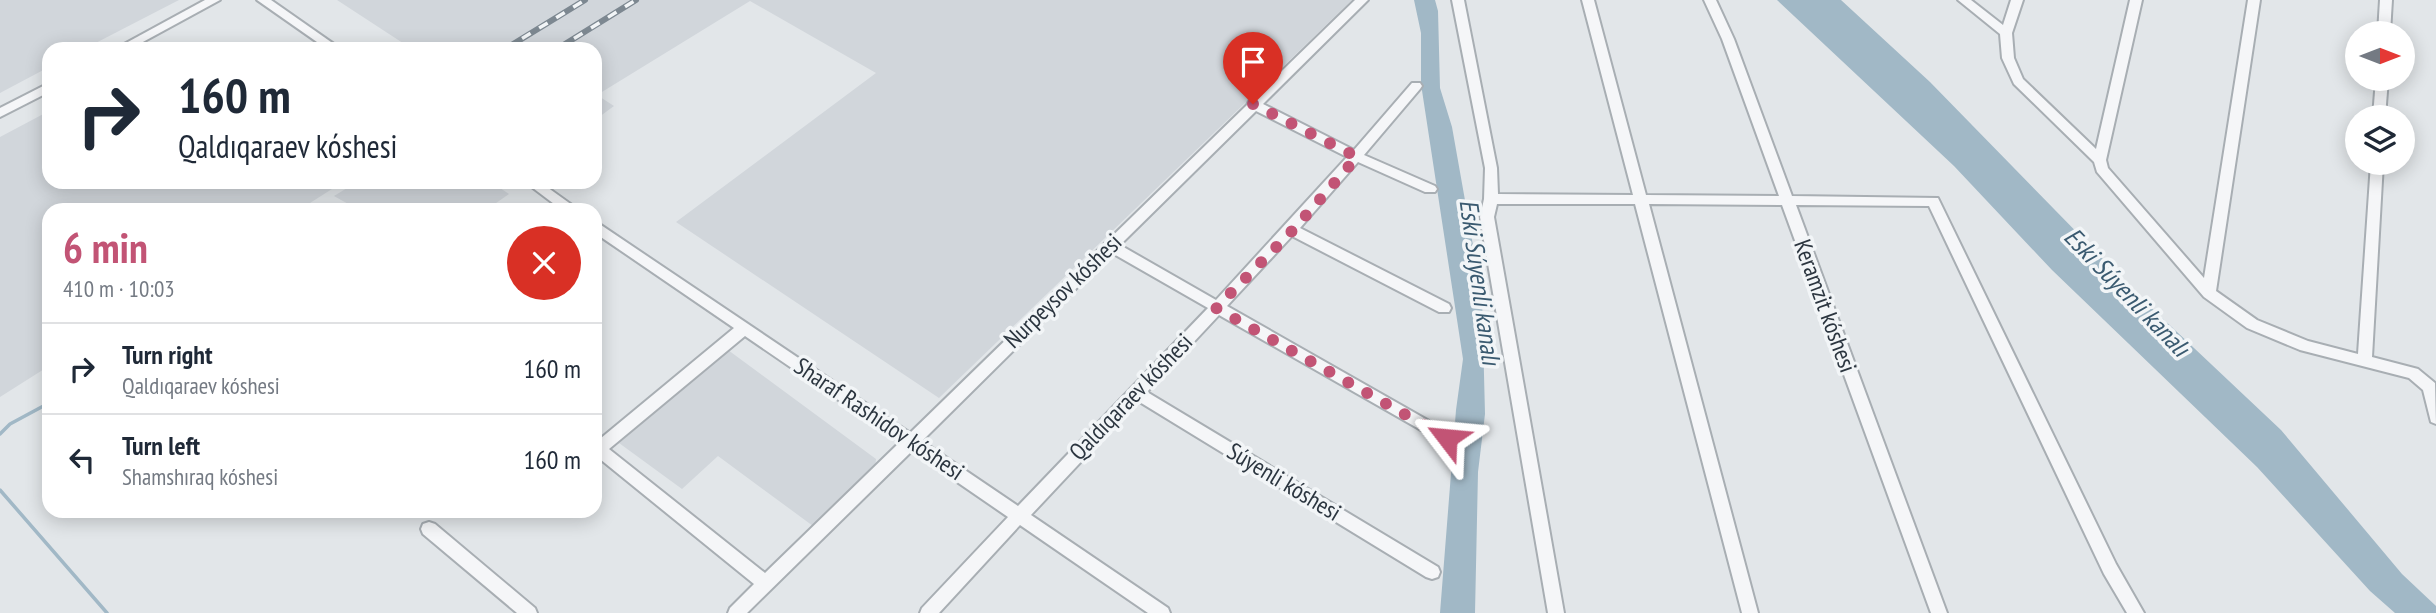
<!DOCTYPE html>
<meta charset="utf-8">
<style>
:root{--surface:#fff;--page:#f6f6f7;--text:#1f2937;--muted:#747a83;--line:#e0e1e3;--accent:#c25475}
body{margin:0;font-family:"PT Sans Narrow",sans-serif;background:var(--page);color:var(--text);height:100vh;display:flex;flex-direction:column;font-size:26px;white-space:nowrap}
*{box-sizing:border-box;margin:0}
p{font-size:23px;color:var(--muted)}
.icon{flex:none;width:38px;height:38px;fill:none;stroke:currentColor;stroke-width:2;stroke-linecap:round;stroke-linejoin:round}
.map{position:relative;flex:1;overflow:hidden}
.drawer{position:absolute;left:42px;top:203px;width:560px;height:315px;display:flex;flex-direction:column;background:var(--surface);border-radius:21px;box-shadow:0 4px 18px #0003}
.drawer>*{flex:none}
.banner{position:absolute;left:42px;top:42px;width:560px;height:147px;border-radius:21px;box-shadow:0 4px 18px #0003;background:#fff;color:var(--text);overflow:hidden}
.needle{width:46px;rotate:90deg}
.tools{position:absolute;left:2345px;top:21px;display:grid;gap:14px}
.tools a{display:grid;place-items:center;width:70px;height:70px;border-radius:50%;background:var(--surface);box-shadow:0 4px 18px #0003;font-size:35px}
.pin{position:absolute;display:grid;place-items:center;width:60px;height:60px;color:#fff;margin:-72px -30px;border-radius:50% 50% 50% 0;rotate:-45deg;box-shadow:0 0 7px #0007}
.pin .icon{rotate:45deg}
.me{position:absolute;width:77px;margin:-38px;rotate:299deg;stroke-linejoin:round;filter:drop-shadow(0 0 5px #0008)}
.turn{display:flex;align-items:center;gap:24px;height:147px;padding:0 21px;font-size:32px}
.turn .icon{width:91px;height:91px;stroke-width:2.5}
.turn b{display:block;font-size:49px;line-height:60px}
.round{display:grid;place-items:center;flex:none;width:74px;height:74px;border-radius:37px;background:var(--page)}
.head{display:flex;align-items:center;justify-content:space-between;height:119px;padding:0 21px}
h1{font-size:42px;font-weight:700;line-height:52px;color:var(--accent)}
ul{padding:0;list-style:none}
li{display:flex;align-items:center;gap:21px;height:91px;padding:0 21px;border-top:2px solid var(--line)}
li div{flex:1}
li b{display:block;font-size:26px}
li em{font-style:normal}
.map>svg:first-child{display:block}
.built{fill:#d1d6db}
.water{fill:#a1b8c6}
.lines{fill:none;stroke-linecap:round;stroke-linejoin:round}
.stream{stroke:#a1b8c6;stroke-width:3.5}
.minor-casing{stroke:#a8aeb3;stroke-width:4}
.minor{fill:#f5f6f8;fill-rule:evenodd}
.rail-casing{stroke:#7d8891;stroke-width:6}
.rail{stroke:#f2f5f7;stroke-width:3.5;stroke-dasharray:10;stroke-linecap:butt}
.route{stroke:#c25475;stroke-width:12;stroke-dasharray:0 21.6}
.labels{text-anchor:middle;stroke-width:7;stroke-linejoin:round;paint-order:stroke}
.street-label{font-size:24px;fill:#2c3640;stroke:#f2f5f7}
.water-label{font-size:26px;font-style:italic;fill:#3a5a70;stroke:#f2f5f7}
</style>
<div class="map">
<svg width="2436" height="613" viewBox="0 0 2436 613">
<rect width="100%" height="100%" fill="#e2e6e9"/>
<g class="built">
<polygon points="0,0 179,0 84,49 49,49 49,67 0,93"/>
<polygon points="337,0 1352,0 939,398 676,222 876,73 750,1 597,95 614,106 595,120 595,49 412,49"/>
<polygon points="49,111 49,182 343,182 299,210 49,210 49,366 0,397 0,137"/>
<polygon points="357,182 491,182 509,194 486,210 359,210 334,196"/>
<polygon points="728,350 876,459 875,469 813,526 718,456 682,489 619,443"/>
</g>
<g class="water">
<polygon points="1414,0 1435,0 1438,11 1440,88 1452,127 1482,296 1485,414 1478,472 1475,613 1440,613 1456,410 1463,359 1421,84 1421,33"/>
<polygon points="1777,0 1841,0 1930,82 2142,299 2281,430 2402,574 2436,606 2436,613 2395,613 2370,591 2257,467 2052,270 1954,166"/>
</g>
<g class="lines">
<g class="stream">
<polyline points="0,434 10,424 49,403"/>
<polyline points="0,490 107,613"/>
</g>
<g class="minor-casing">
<g id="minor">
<polygon points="205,0 220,0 130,49 115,49"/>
<polygon points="257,0 271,0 341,49 327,49"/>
<path d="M1355,0H1368L1263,104L1354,150L1412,83H1420L1422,86L1420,89L1364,155L1435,186L1437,189L1435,192H1425L1358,162L1300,228L1449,304L1451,308L1449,312H1439L1292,236L1227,306L1452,434L1455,438L1452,442L1447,444L1442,442L1219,315L1147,392L1438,567L1440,572L1438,577L1432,579L1426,577L1138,401L1031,515L1168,608L1170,613H1148L1020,525L939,613H920L922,608L1008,517L912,451L747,613H728L730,608L754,584L595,455V443L734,328L595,233V221L910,433L1247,105L1249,101L1252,100ZM1256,111L1347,157L1216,300L1120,245ZM1112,253L1208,308L1018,506L922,441ZM745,336L900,442L765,573L609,449Z"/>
<polygon points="1452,0 1464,0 1497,168 1498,194 1633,195 1582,0 1594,0 1646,195 1779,196 1722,39 1704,0 1716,0 1734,39 1792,196 1938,198 2116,564 2144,613 2127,613 2104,574 1929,206 1796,205 1947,613 1931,613 1782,205 1649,204 1758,613 1742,613 1635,204 1497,204 1494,217 1564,613 1548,613 1480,217 1484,199 1485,168"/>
<polygon points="1958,0 1971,0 2003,25 2011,0 2023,0 2012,33 2014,58 2023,79 2096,149 2130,0 2142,0 2106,160 2108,168 2204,278 2248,0 2260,0 2216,291 2257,320 2308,341 2358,354 2371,163 2383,163 2372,357 2418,369 2435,383 2436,424 2431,422 2423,390 2409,378 2300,350 2247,328 2204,297 2097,172 2094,162 2014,84 2002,58 2000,34"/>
<polygon points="2380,0 2392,0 2390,33 2378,33"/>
<polygon points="2376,79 2388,79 2385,117 2373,117"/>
<polygon points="49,83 49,92 0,117 0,108"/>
<polygon points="525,182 540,182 579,210 562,210"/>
<polygon points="429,522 435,524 535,608 537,613 517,613 423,534 421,529 423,524"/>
</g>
</g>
<use href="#minor" class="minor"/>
<g class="rail-casing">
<g id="rail">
<polyline points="505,49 585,0"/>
<polyline points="557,49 636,0"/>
</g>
</g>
<use href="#rail" class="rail"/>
</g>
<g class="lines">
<polyline class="route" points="1253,104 1357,157 1293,230 1216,308 1447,438"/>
</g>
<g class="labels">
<g class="street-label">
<text transform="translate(1063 291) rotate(-44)" y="8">Nurpeysov kóshesi</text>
<text transform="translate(1825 306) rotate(70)" y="8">Keramzit kóshesi</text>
<text transform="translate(1131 397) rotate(-46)" y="8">Qaldıqaraev kóshesi</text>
<text transform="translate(879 419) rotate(34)" y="8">Sharaf Rashidov kóshesi</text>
<text transform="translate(1284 482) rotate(31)" y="8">Súyenli kóshesi</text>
</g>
<g class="water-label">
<text transform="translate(1480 282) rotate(82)" y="9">Eski Súyenli kanalı</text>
<text transform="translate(2127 292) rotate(46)" y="9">Eski Súyenli kanalı</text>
</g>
</g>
</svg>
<div class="tools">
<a><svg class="needle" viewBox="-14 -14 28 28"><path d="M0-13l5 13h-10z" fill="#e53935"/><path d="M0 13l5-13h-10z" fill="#747a83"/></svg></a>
<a><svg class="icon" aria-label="layers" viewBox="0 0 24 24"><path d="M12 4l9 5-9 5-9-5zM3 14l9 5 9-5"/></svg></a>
</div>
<div class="pin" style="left:1253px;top:104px;background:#d93025"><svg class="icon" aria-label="arrive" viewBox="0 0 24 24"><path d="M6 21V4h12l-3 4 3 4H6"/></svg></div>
<svg class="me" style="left:1447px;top:438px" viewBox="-20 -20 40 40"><path d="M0-17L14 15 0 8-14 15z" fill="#c25475" stroke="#fff" stroke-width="4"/></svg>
<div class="banner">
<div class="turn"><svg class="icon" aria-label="right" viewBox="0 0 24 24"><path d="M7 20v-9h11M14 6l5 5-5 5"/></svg><div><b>160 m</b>Qaldıqaraev kóshesi</div></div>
</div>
<section class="drawer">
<div class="head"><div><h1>6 min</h1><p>410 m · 10:03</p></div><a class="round" style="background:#d93025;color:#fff"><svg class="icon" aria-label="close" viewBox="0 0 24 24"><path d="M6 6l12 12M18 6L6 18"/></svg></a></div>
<ul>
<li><svg class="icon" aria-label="right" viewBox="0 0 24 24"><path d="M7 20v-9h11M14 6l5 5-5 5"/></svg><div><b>Turn right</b><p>Qaldıqaraev kóshesi</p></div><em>160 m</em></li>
<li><svg class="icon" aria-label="left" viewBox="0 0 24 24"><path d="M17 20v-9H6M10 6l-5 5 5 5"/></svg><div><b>Turn left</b><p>Shamshıraq kóshesi</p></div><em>160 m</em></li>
</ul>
</section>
</div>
